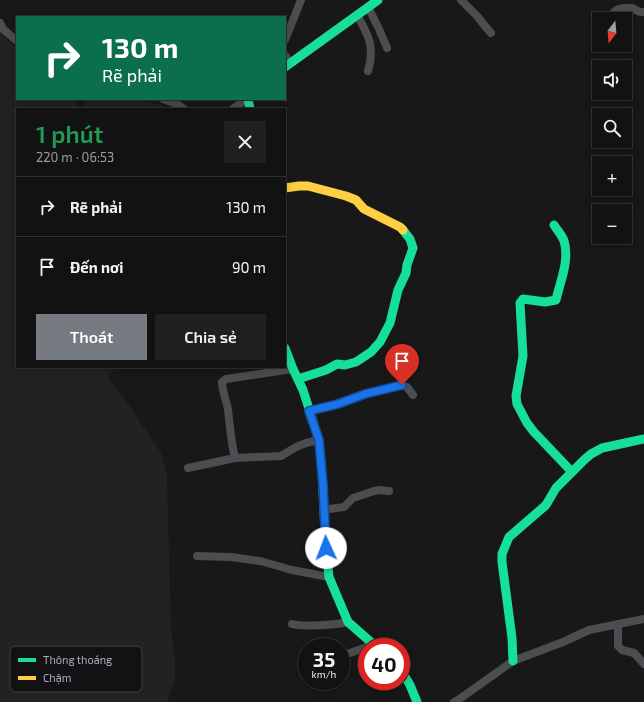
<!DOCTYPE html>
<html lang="vi">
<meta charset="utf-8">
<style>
:root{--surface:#121212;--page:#1f2020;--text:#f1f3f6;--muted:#9c9e9f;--line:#313232;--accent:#767a81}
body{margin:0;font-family:"Exo 2",sans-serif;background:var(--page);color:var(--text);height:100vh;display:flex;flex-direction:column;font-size:15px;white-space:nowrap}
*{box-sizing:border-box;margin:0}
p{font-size:13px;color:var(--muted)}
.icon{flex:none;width:22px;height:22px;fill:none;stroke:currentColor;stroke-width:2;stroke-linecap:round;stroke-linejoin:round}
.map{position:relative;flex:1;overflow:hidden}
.panel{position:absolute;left:16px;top:108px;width:270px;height:260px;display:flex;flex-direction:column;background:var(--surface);border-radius:0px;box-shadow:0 2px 10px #0003,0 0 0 1px var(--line)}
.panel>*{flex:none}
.banner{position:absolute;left:16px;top:16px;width:270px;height:84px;border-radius:0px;box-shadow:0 2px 10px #0003,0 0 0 1px var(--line);background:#0b6e4f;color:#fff;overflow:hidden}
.needle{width:26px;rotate:196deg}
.fabs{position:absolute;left:592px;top:12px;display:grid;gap:8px}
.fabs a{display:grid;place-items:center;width:40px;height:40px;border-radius:0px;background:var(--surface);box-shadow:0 2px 10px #0003,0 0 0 1px var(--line);font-size:20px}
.speed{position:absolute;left:298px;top:638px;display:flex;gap:8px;font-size:20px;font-weight:700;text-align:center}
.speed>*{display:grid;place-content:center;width:52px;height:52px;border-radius:50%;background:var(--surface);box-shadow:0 2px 10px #0003,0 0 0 1px var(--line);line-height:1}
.speed small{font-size:10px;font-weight:400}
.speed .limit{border:6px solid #d22;background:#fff;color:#111}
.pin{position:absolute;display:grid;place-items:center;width:34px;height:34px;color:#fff;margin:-41px -17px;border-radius:50% 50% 50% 0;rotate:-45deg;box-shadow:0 0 4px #0007}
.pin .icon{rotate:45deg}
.me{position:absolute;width:44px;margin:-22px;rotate:358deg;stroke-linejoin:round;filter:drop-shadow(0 0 3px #0008)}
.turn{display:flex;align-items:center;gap:14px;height:84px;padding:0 20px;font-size:18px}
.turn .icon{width:52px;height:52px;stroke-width:2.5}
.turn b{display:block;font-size:28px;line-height:34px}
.round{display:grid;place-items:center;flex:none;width:42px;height:42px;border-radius:0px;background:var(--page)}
.summary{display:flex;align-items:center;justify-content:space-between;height:68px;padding:0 20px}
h1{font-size:24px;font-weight:600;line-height:30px;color:#1e9e55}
.primary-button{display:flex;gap:8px;margin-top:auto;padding:8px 20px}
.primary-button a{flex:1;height:46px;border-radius:0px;background:var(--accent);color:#fff;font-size:16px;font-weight:600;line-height:46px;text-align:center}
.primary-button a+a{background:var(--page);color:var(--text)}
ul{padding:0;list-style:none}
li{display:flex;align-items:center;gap:12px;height:60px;padding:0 20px;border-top:1px solid var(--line)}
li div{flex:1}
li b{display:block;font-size:15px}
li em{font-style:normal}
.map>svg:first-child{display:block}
.built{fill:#222225}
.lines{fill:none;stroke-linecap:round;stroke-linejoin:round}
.street{stroke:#4c4d51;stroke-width:8}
.fast{stroke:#16e098;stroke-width:9}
.slow{stroke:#ffcf43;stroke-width:9}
.route-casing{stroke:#114b97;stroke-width:10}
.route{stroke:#1a73e8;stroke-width:7}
.key{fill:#121214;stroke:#3f4146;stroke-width:1}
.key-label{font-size:11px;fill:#a9aeba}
</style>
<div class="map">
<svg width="644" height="702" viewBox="0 0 644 702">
<rect width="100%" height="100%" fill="#181818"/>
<polygon class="built" points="0,32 17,49 17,99 72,99 80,108 89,99 135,99 165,106 171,109 17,109 17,367 116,367 108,377 122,395 161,453 167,477 171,631 175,657 175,678 167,702 0,702"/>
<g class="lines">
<g class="street">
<polyline points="461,0 477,16 484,25 491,33"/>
<polyline points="368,7 379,29 387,48"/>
<path d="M357,15C369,36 375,47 368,71"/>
<path d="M608,19C614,12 616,8 626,8C627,8 631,8 632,8C637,10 638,13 644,12"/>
<polyline points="0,23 3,29 17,41"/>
<polyline points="597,35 599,32"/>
<polyline points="285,40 301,0"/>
<polyline points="285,55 288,60 285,65"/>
<polyline points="163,99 177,104 184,109"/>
<polyline points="233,109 246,99"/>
<polyline points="309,411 346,401 365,394 402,385 407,387 413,395"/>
<path d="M235,458C231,442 230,426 228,410C227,401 222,392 222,382L226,379L293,369"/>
<polyline points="188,468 235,458 281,456 296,447 306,443 319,440"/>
<polyline points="324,509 329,509 344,507 353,498 374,491 379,490 389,491"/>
<polyline points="197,556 231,557 260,561 292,570 329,577"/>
<path d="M292,624C303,627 336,625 348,622"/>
<polyline points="618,624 618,646 622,650 634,653 644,664"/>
<polyline points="341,655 347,654 367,647"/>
<polyline points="454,702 458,700 513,661 563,642 589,630 644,619"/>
</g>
<g class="fast">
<polyline points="285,67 378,0"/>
<polyline points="248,99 250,109"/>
<path d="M554,225C557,230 562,235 564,241C570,260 560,282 556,300L545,302L523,299L520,303L523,356L516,396L517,404L527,423L534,432L572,472"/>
<polyline points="285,348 293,369 303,390 319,440 322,473 326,548 329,577 348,622 373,644 378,647"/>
<polyline points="298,379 326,370 337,364 345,365 356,362 371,352 380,342 390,323 398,290 406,273 407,265 413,248 410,239 403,230"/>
<polyline points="513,661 512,638 502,562 502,554 509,537 546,505 556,488 584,460 591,454 602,448 644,439"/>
<polyline points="401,670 410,685 417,702"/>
</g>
<polyline class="slow" points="285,188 299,186 308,186 346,196 356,200 364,209 400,227 403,230"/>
</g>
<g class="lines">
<g class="route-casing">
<polyline id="route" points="326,548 323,485 319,440 309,411 338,404 365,394 402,385"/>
</g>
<use href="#route" class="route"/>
</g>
<rect x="10" y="646" width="132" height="46" rx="6" class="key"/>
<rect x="18" y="658" width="18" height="4" fill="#16e098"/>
<rect x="18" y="676" width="18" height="4" fill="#ffcf43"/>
<g class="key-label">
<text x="43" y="664">Thông thoáng</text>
<text x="43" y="682">Chậm</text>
</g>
</svg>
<div class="fabs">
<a><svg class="needle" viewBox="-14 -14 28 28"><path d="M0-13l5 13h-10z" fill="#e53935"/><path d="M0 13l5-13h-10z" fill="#9c9e9f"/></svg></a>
<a><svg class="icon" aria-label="sound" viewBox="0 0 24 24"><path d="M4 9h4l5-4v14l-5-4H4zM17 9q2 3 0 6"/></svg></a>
<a><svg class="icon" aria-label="search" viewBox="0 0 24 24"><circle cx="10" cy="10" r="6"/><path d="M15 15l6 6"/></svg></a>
<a>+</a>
<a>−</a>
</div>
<div class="speed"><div>35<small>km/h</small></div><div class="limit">40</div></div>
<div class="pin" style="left:402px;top:385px;background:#d93025"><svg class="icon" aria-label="arrive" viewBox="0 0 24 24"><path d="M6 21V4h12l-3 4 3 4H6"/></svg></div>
<svg class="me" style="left:326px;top:548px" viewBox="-20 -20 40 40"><circle r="19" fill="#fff"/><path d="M0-13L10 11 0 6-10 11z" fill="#1a73e8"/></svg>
<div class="banner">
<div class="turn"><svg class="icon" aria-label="right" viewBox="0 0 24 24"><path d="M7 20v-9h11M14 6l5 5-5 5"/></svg><div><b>130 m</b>Rẽ phải</div></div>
</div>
<section class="panel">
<div class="summary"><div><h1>1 phút</h1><p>220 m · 06:53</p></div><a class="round"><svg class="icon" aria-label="close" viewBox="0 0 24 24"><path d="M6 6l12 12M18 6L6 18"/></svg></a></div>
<ul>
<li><svg class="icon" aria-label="right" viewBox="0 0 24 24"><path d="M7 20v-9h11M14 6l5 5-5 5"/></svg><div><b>Rẽ phải</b></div><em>130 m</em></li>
<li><svg class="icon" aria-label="arrive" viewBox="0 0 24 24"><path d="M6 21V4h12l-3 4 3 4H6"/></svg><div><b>Đến nơi</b></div><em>90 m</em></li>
</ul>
<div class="primary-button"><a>Thoát</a><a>Chia sẻ</a></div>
</section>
</div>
